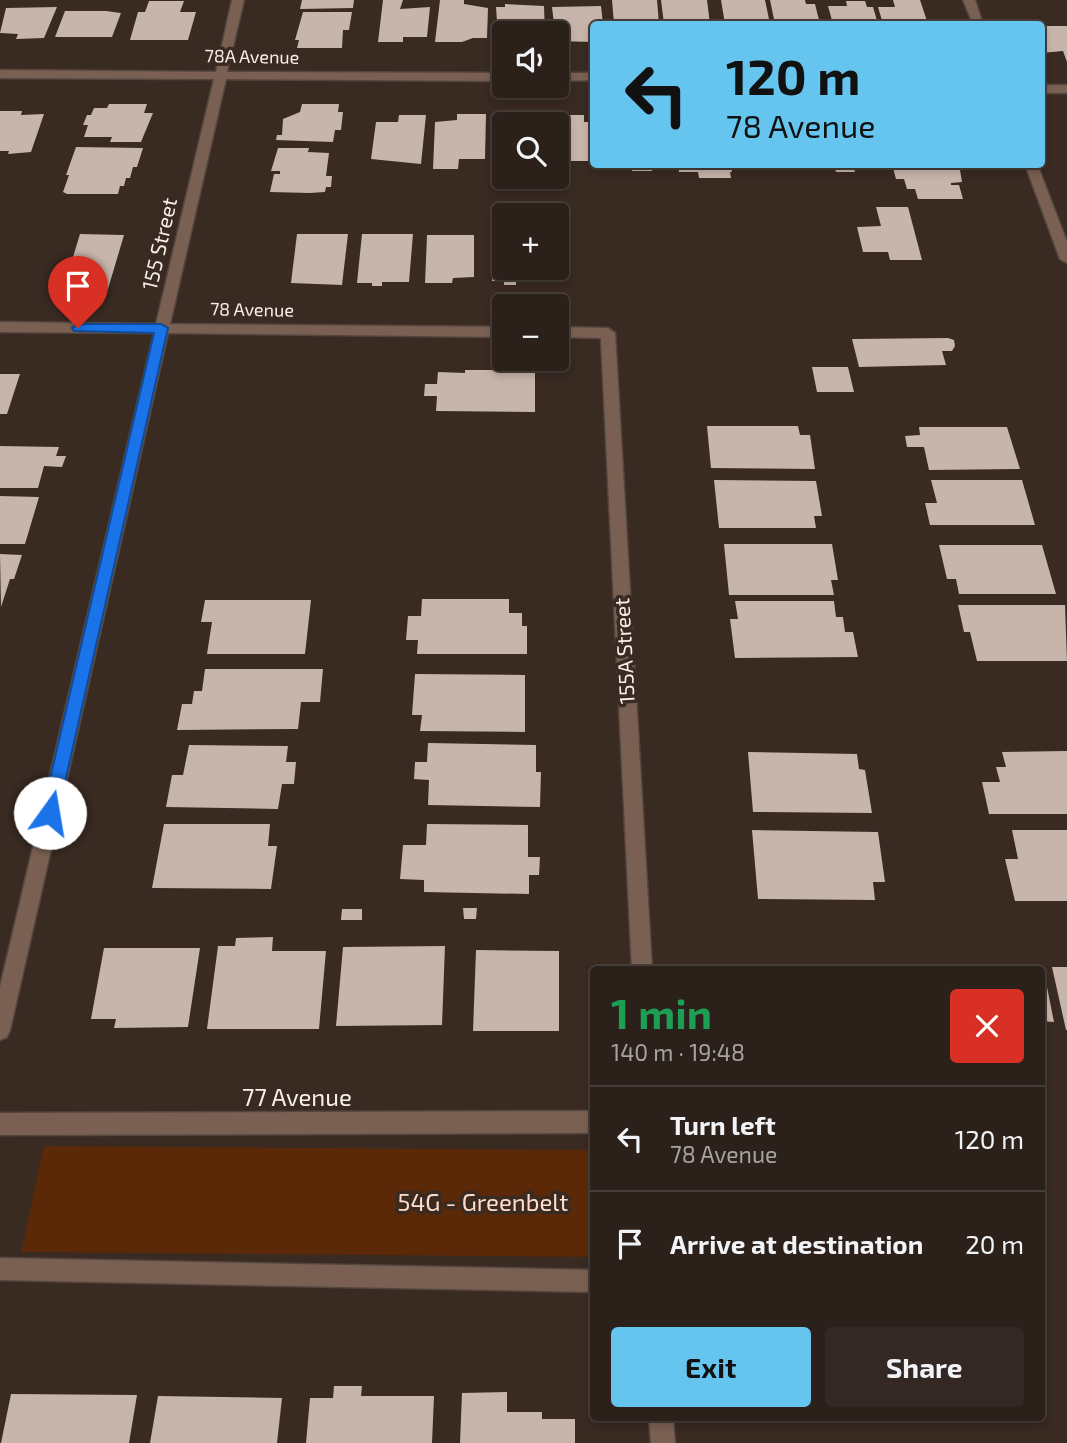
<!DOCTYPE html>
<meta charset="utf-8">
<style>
:root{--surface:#2b201a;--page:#332823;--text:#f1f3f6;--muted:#a6a3a2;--line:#473e39;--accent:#65c5ee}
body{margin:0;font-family:"Exo 2",sans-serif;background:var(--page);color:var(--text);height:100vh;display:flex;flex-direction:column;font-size:26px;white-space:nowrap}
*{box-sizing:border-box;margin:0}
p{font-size:23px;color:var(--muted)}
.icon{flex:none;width:38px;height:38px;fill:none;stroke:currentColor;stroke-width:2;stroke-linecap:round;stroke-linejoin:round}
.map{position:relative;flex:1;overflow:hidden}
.details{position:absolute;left:590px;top:966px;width:455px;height:455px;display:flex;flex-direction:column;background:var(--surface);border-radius:7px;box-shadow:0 4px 10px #0003,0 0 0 2px var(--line)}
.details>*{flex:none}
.hud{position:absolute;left:590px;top:21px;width:455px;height:147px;border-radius:7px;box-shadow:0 4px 10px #0003,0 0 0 2px var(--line);background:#65c5ee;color:#111;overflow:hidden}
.buttons{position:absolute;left:492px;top:21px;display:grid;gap:14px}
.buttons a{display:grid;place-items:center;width:77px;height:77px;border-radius:7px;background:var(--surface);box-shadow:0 4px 10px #0003,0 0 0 2px var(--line);font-size:35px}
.pin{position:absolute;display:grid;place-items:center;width:60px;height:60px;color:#fff;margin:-72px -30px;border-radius:50% 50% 50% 0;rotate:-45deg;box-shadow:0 0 7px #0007}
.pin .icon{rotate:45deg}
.me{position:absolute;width:77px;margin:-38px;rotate:13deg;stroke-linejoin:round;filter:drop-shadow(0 0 5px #0008)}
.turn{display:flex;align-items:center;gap:24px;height:147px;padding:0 21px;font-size:32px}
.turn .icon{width:91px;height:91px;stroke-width:2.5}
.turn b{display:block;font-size:49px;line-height:60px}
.round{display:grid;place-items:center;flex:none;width:74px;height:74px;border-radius:7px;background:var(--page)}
.summary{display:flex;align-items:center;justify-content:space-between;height:119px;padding:0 21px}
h1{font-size:42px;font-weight:700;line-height:52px;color:#1e9e55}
.primary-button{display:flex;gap:14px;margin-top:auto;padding:14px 21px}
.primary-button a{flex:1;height:80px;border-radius:7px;background:var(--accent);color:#111;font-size:28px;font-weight:700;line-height:80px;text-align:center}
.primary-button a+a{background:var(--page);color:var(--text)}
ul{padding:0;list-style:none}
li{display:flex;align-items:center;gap:21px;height:105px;padding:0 21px;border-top:2px solid var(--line)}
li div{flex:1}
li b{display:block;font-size:26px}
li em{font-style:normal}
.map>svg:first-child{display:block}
.green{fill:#5b2908}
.building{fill:#c7b4aa}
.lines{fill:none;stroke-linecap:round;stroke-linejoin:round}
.minor-casing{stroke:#54463e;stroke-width:3}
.minor{fill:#796052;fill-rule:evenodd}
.route{fill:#1a73e8;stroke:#114b97;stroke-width:2}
.labels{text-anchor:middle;stroke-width:7;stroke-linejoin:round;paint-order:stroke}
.far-street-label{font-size:18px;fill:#f9efea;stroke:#392a22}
.street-label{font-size:21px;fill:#f9efea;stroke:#392a22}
.near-street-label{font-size:24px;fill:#f9efea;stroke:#392a22}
.near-park-label{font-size:24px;fill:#ffdbc9;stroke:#392a22}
</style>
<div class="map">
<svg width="1067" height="1443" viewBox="0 0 1067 1443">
<rect width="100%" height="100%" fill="#392a22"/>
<polygon class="green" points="44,1146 593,1150 593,1257 21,1252"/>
<g class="building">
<polygon points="302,0 354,0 353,8 300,9"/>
<polygon points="383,0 403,0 400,9 430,7 427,37 403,37 403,42 378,42"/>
<polygon points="440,0 464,0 464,4 488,8 487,38 473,38 462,42 435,42"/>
<polygon points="612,0 657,0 659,24 614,24"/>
<polygon points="661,0 707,0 710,24 664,24"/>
<polygon points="721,0 765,0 770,24 725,24"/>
<polygon points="770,0 805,0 806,4 815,4 820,24 775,24"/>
<polygon points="893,0 920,0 928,24 883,24 878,7 895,7"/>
<polygon points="149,1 184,1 180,12 196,12 188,40 130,40 138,12 145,12"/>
<polygon points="846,1 865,1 867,7 873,7 878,24 833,24 828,6 847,6"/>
<polygon points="505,4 544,6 545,33 504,33 504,37 498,37 496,7 505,7"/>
<polygon points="601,6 603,24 593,24 593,42 556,41 552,7"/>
<polygon points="57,7 44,38 16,39 18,34 0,33 6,8"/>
<polygon points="65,11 106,11 121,13 112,37 55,37"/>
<polygon points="303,12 352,12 349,30 343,30 342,48 297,48 299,40 295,40"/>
<polygon points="1041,26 1067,26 1067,62 1063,51 1041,53"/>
<polygon points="109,104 147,104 144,113 153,113 141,142 110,142 112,137 84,137 88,125 83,125 87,115 91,115 94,108 107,108"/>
<polygon points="302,104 339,104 338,112 343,112 341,130 335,130 333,142 276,140 277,135 282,135 283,119 300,112"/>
<polygon points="0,111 22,111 21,115 44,114 31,152 8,154 9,151 0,151"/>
<polygon points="457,114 486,114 485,159 459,159 458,169 433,169 435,122 457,120"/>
<polygon points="399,115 426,115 421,164 371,159 376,122 398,122"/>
<polygon points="555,115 584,115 584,122 593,122 593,161 557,161"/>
<polygon points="518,116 545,116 545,124 504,124 504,171 494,171 496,119 517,119"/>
<polygon points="76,147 143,148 137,167 133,167 130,178 126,178 124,186 120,186 118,194 67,194 63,192 69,175 66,175"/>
<polygon points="278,148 309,148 308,152 329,153 326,176 332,176 331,187 326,187 325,192 310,193 270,192 274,174 280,174 280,171 271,171"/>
<polygon points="618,164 652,164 652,171 632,171 632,167 618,167"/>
<polygon points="678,164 731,164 732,172 730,172 731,178 699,178 698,172 679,172"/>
<polygon points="834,164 853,164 855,172 836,172"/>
<polygon points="892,164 959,164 962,182 951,183 951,185 959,185 963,199 918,199 915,189 907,189 904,179 896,179"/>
<polygon points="876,207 908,207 922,260 890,260 888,252 863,252 857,227 881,226"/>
<polygon points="494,232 504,232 504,268 542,268 542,280 516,280 516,285 504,285 504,281 492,281"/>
<polygon points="80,234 124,235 108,289 82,289 85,281 66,280"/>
<polygon points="297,234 348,234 342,285 291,283"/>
<polygon points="362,234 413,234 409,282 382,282 382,286 372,286 372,283 357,283"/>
<polygon points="427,235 474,235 474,277 453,278 452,283 425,283"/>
<polygon points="948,338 954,340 955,346 952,351 942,351 946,365 859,367 852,339"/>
<polygon points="812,367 848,367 854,392 817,392"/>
<polygon points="465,370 535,370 535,412 436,411 437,396 424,396 425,384 437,384 438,372 465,373"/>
<polygon points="0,374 20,374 7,414 0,414"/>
<polygon points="707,426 798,426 800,435 810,435 815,469 711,468"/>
<polygon points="919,427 1007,427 1020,469 929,470 924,447 907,447 905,436 920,435"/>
<polygon points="0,446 59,447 56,456 66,456 62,467 44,466 38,488 0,488"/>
<polygon points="714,480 816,481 822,516 814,516 816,528 719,528"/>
<polygon points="931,480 1022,480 1035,525 930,525 925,503 937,503"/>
<polygon points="0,496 39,497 25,544 0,544"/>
<polygon points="724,544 832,544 838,580 831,580 834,595 729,595"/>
<polygon points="939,545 1042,545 1056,594 959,594 956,579 947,579"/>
<polygon points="0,554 22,555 14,579 10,579 1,607"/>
<polygon points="422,599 509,599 509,613 522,613 522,626 527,626 527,654 417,654 418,640 406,640 408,616 421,616"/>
<polygon points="205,600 311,600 305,654 207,654 212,622 201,622"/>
<polygon points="735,601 834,601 836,617 843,617 845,632 853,632 858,657 735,658 730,619 738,619"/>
<polygon points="958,605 1065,605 1067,661 977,661 970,632 964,632"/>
<polygon points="205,669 323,669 320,702 301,702 298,729 177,730 182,704 192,704 194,691 202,691"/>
<polygon points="415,674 525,675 525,732 420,731 422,715 412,715"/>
<polygon points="428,743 536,745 536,772 541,772 540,807 428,805 429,780 414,779 415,762 427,762"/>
<polygon points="189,745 288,746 286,762 296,762 294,784 282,784 278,809 166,807 172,775 183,775"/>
<polygon points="1067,751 1067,814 989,814 982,782 1000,782 996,767 1006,767 1002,752"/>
<polygon points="748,752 857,754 859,769 865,770 872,813 753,812"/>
<polygon points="164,824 270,824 268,846 277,846 271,889 152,888"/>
<polygon points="427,824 528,825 528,857 540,857 539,875 529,875 529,894 424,892 424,880 400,879 403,845 426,845"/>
<polygon points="752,830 878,832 885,882 873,882 875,900 758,899"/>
<polygon points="1012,830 1067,830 1067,901 1015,901 1005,859 1018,859"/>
<polygon points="463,908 477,908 476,919 464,919"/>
<polygon points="342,909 362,909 362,920 341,920"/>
<polygon points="273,937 272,951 326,951 319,1029 207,1029 218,946 235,946 236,938"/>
<polygon points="445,946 442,1025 336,1026 343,947"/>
<polygon points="104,948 200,948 188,1027 114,1028 116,1019 91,1019"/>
<polygon points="476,950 559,951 559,1031 473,1031"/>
<polygon points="1052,967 1067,967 1067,1030 1066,1030"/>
<polygon points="1041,977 1045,977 1054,1022 1041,1021"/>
<polygon points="334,1386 362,1386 361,1396 434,1396 432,1443 306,1443 310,1398 333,1398"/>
<polygon points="507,1392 507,1412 542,1412 542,1419 575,1419 575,1443 460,1443 462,1393"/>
<polygon points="11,1394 137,1395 129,1443 1,1443"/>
<polygon points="158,1396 282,1398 277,1443 150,1443"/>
</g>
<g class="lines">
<g class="minor-casing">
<g id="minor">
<polygon points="232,0 244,0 227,72 504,73 504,81 226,79 170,324 504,327 504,337 168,333 10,1030 7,1037 0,1040 0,987 154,333 0,332 0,322 156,324 214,79 0,78 0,70 216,72"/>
<polygon points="963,0 975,0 983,24 973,24"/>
<polygon points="556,73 593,73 593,80 556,81"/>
<rect x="1041" y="85" width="26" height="8"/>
<polygon points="1025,164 1037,164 1067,242 1067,263 1060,259"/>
<polygon points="556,327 608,328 615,333 652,970 632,970 601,338 556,337"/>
<polygon points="593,1111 593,1133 0,1135 0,1113"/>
<polygon points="0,1258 593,1270 593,1292 0,1280"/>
<polygon points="649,1418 673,1418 675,1443 651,1443"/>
</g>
</g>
<use href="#minor" class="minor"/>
</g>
<polygon class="route" points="78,324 161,324 168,328 58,813 56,818 50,820 44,818 42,813 154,333 74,331 72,328"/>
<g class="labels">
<g class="far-street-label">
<text transform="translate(252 57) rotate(1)" y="6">78A Avenue</text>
<text transform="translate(252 310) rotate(1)" y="6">78 Avenue</text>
</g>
<g class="street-label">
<text transform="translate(160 244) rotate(-77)" y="7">155 Street</text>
<text transform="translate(625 651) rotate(-93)" y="7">155A Street</text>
</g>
<g class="near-street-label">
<text x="297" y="1106">77 Avenue</text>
</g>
<g class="near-park-label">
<text x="483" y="1211">54G - Greenbelt</text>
</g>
</g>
</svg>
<div class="buttons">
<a><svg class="icon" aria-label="sound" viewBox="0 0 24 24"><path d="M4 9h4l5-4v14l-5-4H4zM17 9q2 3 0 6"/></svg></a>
<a><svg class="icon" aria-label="search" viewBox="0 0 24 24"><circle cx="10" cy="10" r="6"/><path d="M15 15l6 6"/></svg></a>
<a>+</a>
<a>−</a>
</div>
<div class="pin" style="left:78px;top:328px;background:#d93025"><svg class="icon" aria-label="arrive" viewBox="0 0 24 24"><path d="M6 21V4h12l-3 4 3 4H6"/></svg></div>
<svg class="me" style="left:50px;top:813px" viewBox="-20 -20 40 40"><circle r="19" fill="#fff"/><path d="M0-13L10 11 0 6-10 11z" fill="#1a73e8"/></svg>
<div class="hud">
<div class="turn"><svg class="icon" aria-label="left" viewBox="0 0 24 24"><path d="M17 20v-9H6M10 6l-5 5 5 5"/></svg><div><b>120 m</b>78 Avenue</div></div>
</div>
<section class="details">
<div class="summary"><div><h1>1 min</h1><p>140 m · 19:48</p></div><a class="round" style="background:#d93025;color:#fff"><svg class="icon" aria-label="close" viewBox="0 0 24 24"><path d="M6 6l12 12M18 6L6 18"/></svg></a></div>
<ul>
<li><svg class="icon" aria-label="left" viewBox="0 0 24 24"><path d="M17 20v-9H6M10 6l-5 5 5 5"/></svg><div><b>Turn left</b><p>78 Avenue</p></div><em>120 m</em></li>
<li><svg class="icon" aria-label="arrive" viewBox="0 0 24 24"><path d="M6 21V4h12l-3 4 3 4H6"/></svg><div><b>Arrive at destination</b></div><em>20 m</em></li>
</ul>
<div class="primary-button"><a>Exit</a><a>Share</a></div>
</section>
</div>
